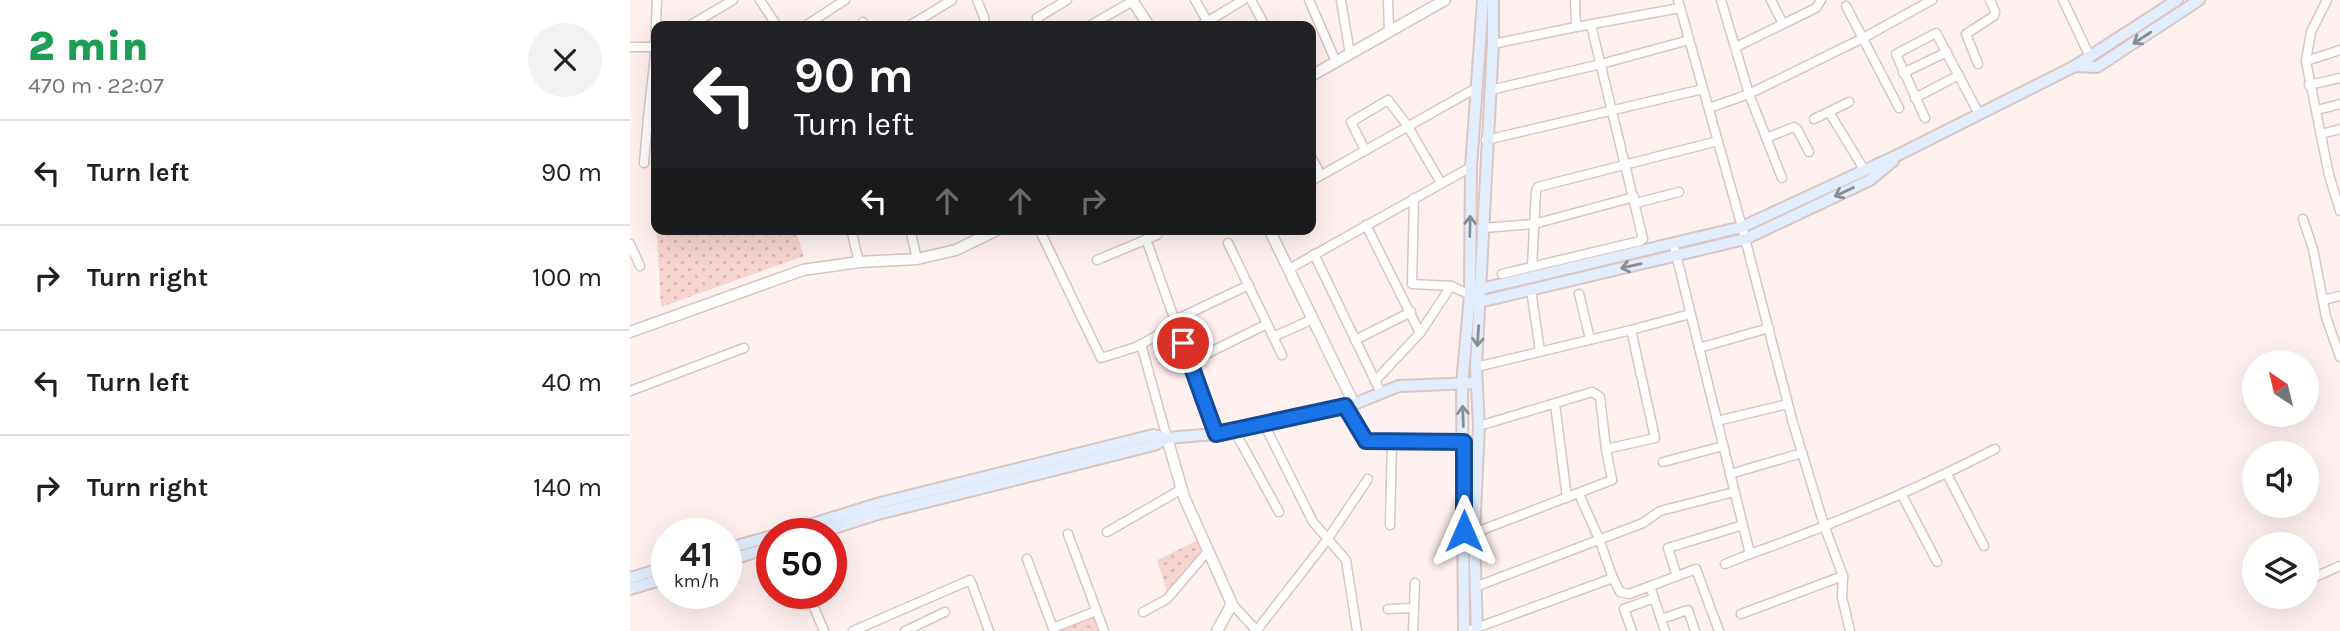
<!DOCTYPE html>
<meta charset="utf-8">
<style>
:root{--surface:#fff;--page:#f2f2f2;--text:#202124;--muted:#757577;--line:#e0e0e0}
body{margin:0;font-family:Karla,sans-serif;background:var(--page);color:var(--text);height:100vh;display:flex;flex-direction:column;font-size:26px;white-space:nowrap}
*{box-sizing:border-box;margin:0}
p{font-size:23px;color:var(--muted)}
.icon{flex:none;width:38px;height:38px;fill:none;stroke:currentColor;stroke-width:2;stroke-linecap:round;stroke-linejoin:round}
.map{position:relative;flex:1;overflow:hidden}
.sheet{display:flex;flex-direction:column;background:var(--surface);width:630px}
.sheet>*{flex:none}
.top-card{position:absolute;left:21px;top:21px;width:665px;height:214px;border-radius:14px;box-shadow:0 7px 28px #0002;background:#202124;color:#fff;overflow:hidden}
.needle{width:46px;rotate:325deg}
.controls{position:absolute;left:1612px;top:350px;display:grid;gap:14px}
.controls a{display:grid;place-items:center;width:77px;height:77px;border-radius:50%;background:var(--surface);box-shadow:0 7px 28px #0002;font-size:35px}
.speed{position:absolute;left:21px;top:518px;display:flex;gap:14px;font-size:35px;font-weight:700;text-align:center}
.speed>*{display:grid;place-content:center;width:91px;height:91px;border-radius:50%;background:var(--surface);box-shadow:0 7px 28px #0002;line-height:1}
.speed small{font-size:18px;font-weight:400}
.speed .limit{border:10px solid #d22;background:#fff;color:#111}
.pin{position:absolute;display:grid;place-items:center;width:60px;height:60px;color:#fff;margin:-30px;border:4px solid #fff;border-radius:50%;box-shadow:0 2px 7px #0007}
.me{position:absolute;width:77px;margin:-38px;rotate:0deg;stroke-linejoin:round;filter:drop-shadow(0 0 5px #0008)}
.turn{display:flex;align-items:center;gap:24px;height:147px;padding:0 28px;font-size:32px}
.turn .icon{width:91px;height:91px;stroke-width:2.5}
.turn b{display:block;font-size:49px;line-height:60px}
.lanes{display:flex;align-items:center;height:66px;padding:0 28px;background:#0003;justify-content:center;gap:35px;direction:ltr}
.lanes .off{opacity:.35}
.round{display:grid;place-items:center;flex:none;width:74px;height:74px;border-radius:37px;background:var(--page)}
.overview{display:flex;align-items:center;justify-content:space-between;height:119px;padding:0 28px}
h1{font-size:42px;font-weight:800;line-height:52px;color:#1e9e55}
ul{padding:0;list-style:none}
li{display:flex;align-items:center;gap:21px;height:105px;padding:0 28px;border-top:2px solid var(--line)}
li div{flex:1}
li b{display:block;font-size:26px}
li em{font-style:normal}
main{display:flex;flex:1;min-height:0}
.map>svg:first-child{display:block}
.green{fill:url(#green-dots)}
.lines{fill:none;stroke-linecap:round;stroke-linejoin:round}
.minor-casing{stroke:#dac5c3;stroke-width:11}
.tertiary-casing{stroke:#dac5c3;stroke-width:13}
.secondary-casing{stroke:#dac5c3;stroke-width:14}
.minor{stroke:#fff;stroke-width:8}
.tertiary{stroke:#fff;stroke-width:10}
.secondary{stroke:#e2edfc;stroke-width:10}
.oneway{stroke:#8a8c92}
.route-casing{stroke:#114b97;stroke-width:18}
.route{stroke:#1a73e8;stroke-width:12}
</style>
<main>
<section class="sheet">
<div class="overview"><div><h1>2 min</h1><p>470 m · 22:07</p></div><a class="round"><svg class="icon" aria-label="close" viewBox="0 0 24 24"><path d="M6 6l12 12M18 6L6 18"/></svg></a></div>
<ul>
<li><svg class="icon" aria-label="left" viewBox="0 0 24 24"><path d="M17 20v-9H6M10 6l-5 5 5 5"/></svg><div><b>Turn left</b></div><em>90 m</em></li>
<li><svg class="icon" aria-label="right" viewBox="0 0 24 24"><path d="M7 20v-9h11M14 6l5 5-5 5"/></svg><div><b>Turn right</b></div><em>100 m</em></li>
<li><svg class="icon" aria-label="left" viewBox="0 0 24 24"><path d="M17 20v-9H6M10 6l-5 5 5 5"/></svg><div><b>Turn left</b></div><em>40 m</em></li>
<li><svg class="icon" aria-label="right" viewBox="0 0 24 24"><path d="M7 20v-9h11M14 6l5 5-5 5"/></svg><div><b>Turn right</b></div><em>140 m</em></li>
</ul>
</section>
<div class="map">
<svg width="1710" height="631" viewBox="0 0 1710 631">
<defs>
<pattern id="green-dots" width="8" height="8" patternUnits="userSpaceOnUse" patternTransform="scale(1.75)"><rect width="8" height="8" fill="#f8d4d0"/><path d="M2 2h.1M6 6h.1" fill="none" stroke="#d5b6b3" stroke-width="1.8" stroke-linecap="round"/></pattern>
</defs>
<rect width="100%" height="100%" fill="#fef1f0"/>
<g class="green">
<polygon points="26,151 26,229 165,229 174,256 31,307 22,153"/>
<polygon points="572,538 578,551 539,598 527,560"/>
<polygon points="466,611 474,631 424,631"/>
</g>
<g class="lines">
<g class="minor-casing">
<g id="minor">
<polyline points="130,0 147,26"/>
<polyline points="347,0 354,17 355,26"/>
<polyline points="565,0 579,24"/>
<polyline points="621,0 635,26"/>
<polyline points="679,0 706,62"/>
<polyline points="711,0 720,54"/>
<polyline points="758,0 759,32"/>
<polyline points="945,0 946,27 1050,8"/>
<polyline points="1048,0 1112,227 1163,423 1194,525 1213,576 1212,597 1220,631"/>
<polyline points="1433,0 1460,57"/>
<polyline points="1697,0 1681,32 1676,61 1699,175 1710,211"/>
<polyline points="1216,6 1269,108"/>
<polyline points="233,22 234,26"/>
<polyline points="1153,24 1186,8 1191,0"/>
<polyline points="59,26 103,0"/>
<polyline points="175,26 215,0"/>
<polyline points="279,26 322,0"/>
<polyline points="409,26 407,18 437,0"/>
<polyline points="459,26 503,1"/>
<polyline points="570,26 613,0"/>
<polyline points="863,44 946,27"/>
<polyline points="26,46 18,118 26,113"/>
<polyline points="0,47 25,47 27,0"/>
<polyline points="1106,47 1153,24 1141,0"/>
<polyline points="1676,61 1710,50"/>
<polyline points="1348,64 1336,34 1364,16 1365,11 1360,0"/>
<polyline points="1273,73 1317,52"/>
<polyline points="1679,85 1710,78"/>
<polyline points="860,90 971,64 1059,40"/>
<polyline points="1285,98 1329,75"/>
<polyline points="1079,108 1119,94 1091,0"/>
<polyline points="1687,110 1710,104"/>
<polyline points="1199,112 1235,171"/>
<polyline points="1295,118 1266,54 1306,33 1349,114"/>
<polyline points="1184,119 1219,102"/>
<polyline points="1691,134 1710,129"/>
<polyline points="1136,138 1164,127 1167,129 1179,152"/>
<polyline points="856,140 1073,89"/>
<polyline points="735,150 721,122 758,100 777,125 811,183"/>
<polyline points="681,157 691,175"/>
<polyline points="14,163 18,118"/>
<polyline points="1152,178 1119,94 1233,38 1302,0"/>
<polyline points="681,181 848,87"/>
<polyline points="784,198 782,284 821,286"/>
<polyline points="1006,203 1049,192"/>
<polyline points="1673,219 1683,249 1696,317 1710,357"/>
<polyline points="736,225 790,333"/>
<polyline points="852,228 904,224 1004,197"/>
<polyline points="221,229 229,262"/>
<polyline points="280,229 287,259"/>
<polyline points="409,229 471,358 506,347 546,325"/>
<polyline points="516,239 585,434"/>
<polyline points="598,243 652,355"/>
<polyline points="0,244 10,266"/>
<path d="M1045,250L1120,554C1205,524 1285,490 1365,449"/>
<polyline points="684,254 751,393"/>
<polyline points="467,260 527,235"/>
<polyline points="902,267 906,191 908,187 1088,141"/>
<polyline points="659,269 841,167"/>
<polyline points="872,274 1010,241 1013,239 961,25"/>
<polyline points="901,290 910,351"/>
<polyline points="949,294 960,339"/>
<polyline points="1693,300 1710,296"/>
<polyline points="545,320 619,285"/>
<polyline points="643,337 683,319"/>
<polyline points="725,340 781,312"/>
<polyline points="511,344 537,438"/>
<polyline points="1069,348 1139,328"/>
<polyline points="560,362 637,324"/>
<polyline points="846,367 1001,330 1060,314"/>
<polyline points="745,381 790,333 821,286 840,295"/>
<polyline points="0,391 114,348"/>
<polyline points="925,404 937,498"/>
<polyline points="715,406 736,441 834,442"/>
<polyline points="1087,421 1158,404"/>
<polyline points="634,424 683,522 716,560 727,631"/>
<polyline points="849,426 962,392 970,397 976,449"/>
<polyline points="604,430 649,512"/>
<polyline points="1033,462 1093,446"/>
<polyline points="1100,474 1172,453"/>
<polyline points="1317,474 1354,546"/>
<polyline points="949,494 969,539 983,578"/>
<polyline points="1272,495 1307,562"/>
<polyline points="760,525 762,441"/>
<polyline points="477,532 552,489"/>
<polyline points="844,533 982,480 976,449 1025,438 1001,330"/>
<polyline points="438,534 474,631"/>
<polyline points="397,559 424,631"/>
<polyline points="1095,564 1120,554"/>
<polyline points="1047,576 1038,548 1113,525"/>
<polyline points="1676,581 1710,566"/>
<polyline points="342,584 359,631"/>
<polyline points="1020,586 1035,631"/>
<polyline points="845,587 1013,523 1030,511 1104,492"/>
<polyline points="178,593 194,631"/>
<polyline points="602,604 627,631"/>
<polyline points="758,609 784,608"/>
<polyline points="513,612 537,599 578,551"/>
<polyline points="1111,614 1213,576"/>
<polyline points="1031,619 1058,610 1065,631"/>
<polyline points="423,628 466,611"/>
<polyline points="627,630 697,540 738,479"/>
<polyline points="223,631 340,580"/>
<polyline points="275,631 315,612"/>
<polyline points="783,631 785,583"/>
<polyline points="838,631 983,578 990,592 999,594 1066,569 1089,631"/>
<polyline points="1002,631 994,609 1024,598"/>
</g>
</g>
<g class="tertiary-casing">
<g id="tertiary">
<polyline points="502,0 519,26"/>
<polyline points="681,76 815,0"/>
<polyline points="639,229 724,404"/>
<polyline points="0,332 173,270 229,262 287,259 326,250 369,229"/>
<polyline points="537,438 554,497 602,604 587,631"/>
</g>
</g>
<g class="secondary-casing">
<g id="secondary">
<polyline points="1445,66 1467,67 1569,0"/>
<polyline points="840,295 851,289 1112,227 1270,154 1445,66 1547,0"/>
<polyline points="845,303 1115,239 1240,180 1263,161"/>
<polyline points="150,534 250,503 523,435 537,438 585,434 724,404 769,386 846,383"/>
<polyline points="185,534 248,514 524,445 537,438"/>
<polyline points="96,549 142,536"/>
<polyline points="96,561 142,547"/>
<polyline points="0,578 37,567"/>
<polyline points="0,589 37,578"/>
<polyline points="834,631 832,384 840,295 841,167 853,0"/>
<polyline points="847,631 844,533 849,426 846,367 863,44 863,0"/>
</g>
</g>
<use href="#minor" class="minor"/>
<use href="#tertiary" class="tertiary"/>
<use href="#secondary" class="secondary"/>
</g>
<defs><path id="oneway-shaft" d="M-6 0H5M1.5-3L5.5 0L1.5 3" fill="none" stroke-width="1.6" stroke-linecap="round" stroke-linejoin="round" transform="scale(1.75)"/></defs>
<g class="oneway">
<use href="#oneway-shaft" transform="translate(1512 38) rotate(147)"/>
<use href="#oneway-shaft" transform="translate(1214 192) rotate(155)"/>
<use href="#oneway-shaft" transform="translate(840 226) rotate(-89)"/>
<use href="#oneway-shaft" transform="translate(1001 266) rotate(167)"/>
<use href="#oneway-shaft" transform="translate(848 336) rotate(94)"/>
<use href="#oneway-shaft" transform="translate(833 416) rotate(-92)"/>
</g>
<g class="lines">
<g class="route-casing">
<polyline id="route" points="553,343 586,434 715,406 736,441 834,442 834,531"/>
</g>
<use href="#route" class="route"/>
</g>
</svg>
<div class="controls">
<a><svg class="needle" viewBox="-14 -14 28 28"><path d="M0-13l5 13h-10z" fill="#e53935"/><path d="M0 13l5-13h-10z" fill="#757577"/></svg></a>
<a><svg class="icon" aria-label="sound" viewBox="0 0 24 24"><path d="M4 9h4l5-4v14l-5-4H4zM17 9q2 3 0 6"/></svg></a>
<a><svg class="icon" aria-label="layers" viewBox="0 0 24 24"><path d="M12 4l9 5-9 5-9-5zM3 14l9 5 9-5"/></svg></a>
</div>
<div class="speed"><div>41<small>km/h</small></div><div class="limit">50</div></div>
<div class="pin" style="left:553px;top:343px;background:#d93025"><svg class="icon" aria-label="arrive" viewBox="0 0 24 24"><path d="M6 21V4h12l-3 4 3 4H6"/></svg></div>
<svg class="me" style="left:834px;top:531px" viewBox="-20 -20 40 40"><path d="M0-17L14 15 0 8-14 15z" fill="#1a73e8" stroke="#fff" stroke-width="4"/></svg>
<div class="top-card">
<div class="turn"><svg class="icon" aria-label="left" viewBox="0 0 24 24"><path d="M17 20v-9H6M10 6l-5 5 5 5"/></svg><div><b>90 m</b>Turn left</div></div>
<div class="lanes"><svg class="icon" aria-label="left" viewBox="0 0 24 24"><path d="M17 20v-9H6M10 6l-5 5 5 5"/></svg><svg class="icon off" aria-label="ahead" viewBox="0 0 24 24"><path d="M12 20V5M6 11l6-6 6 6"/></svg><svg class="icon off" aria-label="ahead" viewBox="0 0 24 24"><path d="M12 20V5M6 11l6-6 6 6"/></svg><svg class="icon off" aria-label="right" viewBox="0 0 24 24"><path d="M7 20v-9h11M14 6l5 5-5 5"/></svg></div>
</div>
</div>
</main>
